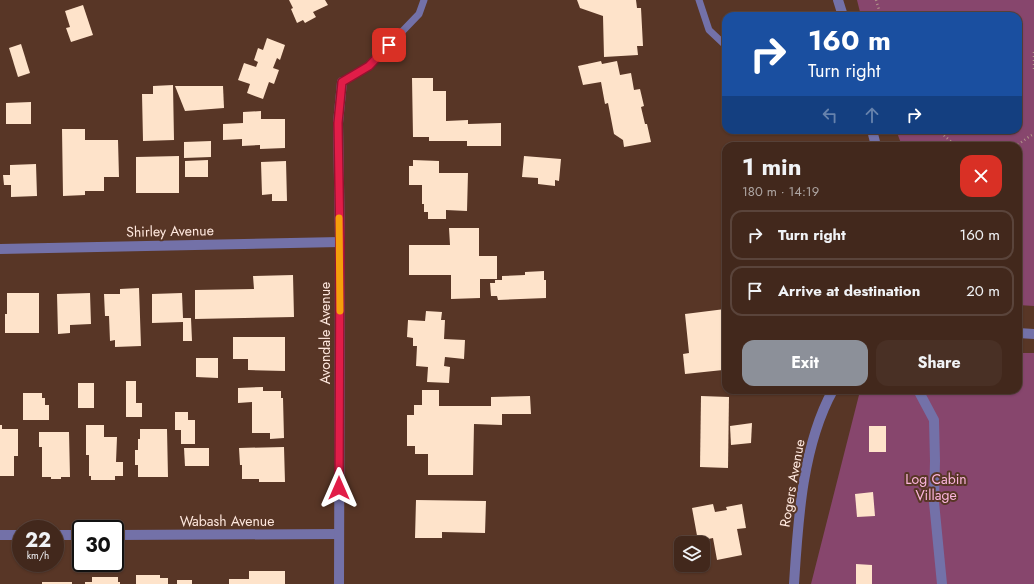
<!DOCTYPE html>
<meta charset="utf-8">
<style>
:root{--surface:#42281c;--page:#493025;--text:#f1f3f6;--muted:#aea6a3;--line:#5a443b;--accent:#8c9099}
body{margin:0;font-family:Jost,sans-serif;background:var(--page);color:var(--text);height:100vh;display:flex;flex-direction:column;font-size:15px;white-space:nowrap}
*{box-sizing:border-box;margin:0}
p{font-size:13px;color:var(--muted)}
.icon{flex:none;width:22px;height:22px;fill:none;stroke:currentColor;stroke-width:2;stroke-linecap:round;stroke-linejoin:round}
.map{position:relative;flex:1;overflow:hidden}
.drawer{position:absolute;left:722px;top:142px;width:300px;height:252px;display:flex;flex-direction:column;background:var(--surface);border-radius:12px;box-shadow:0 1px 3px #0004,0 0 0 1px var(--line)}
.drawer>*{flex:none}
.top-card{position:absolute;left:722px;top:12px;width:300px;height:122px;border-radius:12px;box-shadow:0 1px 3px #0004,0 0 0 1px var(--line);background:#1a4fa0;color:#fff;overflow:hidden}
.controls{position:absolute;left:674px;top:536px;display:grid;gap:8px}
.controls a{display:grid;place-items:center;width:36px;height:36px;border-radius:8px;background:var(--surface);box-shadow:0 1px 3px #0004,0 0 0 1px var(--line);font-size:20px}
.speed{position:absolute;left:12px;top:520px;display:flex;gap:8px;font-size:20px;font-weight:700;text-align:center}
.speed>*{display:grid;place-content:center;width:52px;height:52px;border-radius:50%;background:var(--surface);box-shadow:0 1px 3px #0004,0 0 0 1px var(--line);line-height:1}
.speed small{font-size:10px;font-weight:400}
.speed .limit{border:2px solid #111;border-radius:6px;background:#fff;color:#111}
.pin{position:absolute;display:grid;place-items:center;width:34px;height:34px;color:#fff;margin:-17px;border-radius:8px;box-shadow:0 2px 6px #0006}
.me{position:absolute;width:44px;margin:-22px;rotate:0deg;stroke-linejoin:round;filter:drop-shadow(0 0 3px #0008)}
.turn{display:flex;align-items:center;gap:14px;height:84px;padding:0 20px;font-size:18px}
.turn .icon{width:52px;height:52px;stroke-width:2.5}
.turn b{display:block;font-size:28px;line-height:34px}
.lanes{display:flex;align-items:center;height:38px;padding:0 20px;background:#0003;justify-content:center;gap:20px;direction:ltr}
.lanes .off{opacity:.35}
.round{display:grid;place-items:center;flex:none;width:42px;height:42px;border-radius:12px;background:var(--page)}
.head{display:flex;align-items:center;justify-content:space-between;height:68px;padding:0 20px}
h1{font-size:24px;font-weight:700;line-height:30px}
.button{display:flex;gap:8px;margin-top:auto;padding:8px 20px}
.button a{flex:1;height:46px;border-radius:12px;background:var(--accent);color:#fff;font-size:16px;font-weight:700;line-height:46px;text-align:center}
.button a+a{background:var(--page);color:var(--text)}
ul{padding:0;list-style:none}
li{display:flex;align-items:center;gap:12px;height:50px;margin:0 8px 6px;padding:0 12px;border:2px solid var(--line);border-radius:12px}
li div{flex:1}
li b{display:block;font-size:15px}
li em{font-style:normal}
.map>svg:first-child{display:block}
.green{fill:#87466d}
.building{fill:#fee3ca}
.lines{fill:none;stroke-linecap:round;stroke-linejoin:round}
.path{stroke:#b3978a;stroke-width:2.5;stroke-dasharray:1 3;stroke-linecap:butt}
.service{stroke:#7371a8;stroke-width:7}
.minor{stroke:#7371a8;stroke-width:10}
.tertiary{stroke:#7371a8;stroke-width:10}
.route-casing{stroke:#92132f;stroke-width:10}
.route{stroke:#e11d48;stroke-width:7}
.slow{stroke:#f59e0b;stroke-width:7}
.labels{text-anchor:middle;stroke-width:4;stroke-linejoin:round;paint-order:stroke}
.street-label{font-size:14px;fill:#fee7dd;stroke:#583626}
.park-label{font-size:14px;fill:#fcb6dd;stroke:#583626}
</style>
<div class="map">
<svg width="1034" height="584" viewBox="0 0 1034 584">
<rect width="100%" height="100%" fill="#583626"/>
<g class="green">
<polygon points="857,0 1034,0 1034,306 1018,305 1018,146 902,146 896,130 1018,130 1018,16 861,16"/>
<polygon points="1018,353 1034,353 1034,584 811,584 860,391 1018,390"/>
</g>
<g class="building">
<polygon points="289,0 325,0 328,5 313,12 316,17 305,23 303,20 297,23 291,9 293,8"/>
<polygon points="577,0 636,0 637,8 641,8 643,46 637,46 638,55 604,57 603,16 580,8"/>
<polygon points="83,5 93,35 71,42 66,28 70,27 65,11"/>
<polygon points="267,38 285,45 280,60 277,58 273,68 279,70 274,84 269,82 263,99 247,93 250,84 238,80 244,63 256,67 258,62 254,60 258,48 263,50"/>
<polygon points="21,44 30,73 18,77 9,48"/>
<polygon points="601,61 602,64 617,61 620,75 631,73 634,90 640,89 644,106 641,107 645,124 647,124 651,142 624,147 623,140 614,134 608,103 605,104 601,82 583,85 578,66"/>
<polygon points="412,78 433,78 433,91 446,91 446,121 468,120 468,124 501,123 501,146 467,146 467,141 429,141 429,137 413,137"/>
<polygon points="173,85 174,140 143,141 142,94 153,94 153,86"/>
<polygon points="175,86 223,86 224,108 185,111"/>
<polygon points="31,102 31,124 6,124 6,103"/>
<polygon points="261,111 261,119 285,119 285,148 260,149 260,145 242,146 242,139 223,140 223,124 243,123 243,112"/>
<polygon points="62,129 85,129 85,140 118,140 119,177 104,177 104,191 85,191 85,195 63,196"/>
<polygon points="211,141 211,157 184,158 184,142"/>
<polygon points="179,156 179,193 136,193 136,157"/>
<polygon points="524,156 561,159 559,181 555,180 555,186 538,184 538,178 522,177"/>
<polygon points="208,160 208,177 185,177 185,161"/>
<polygon points="413,160 439,161 439,173 468,173 467,211 446,210 446,219 428,219 428,212 424,212 424,204 422,204 422,185 409,185 409,166 413,166"/>
<polygon points="286,161 287,201 272,201 272,194 262,195 261,162"/>
<polygon points="36,164 37,196 11,197 11,185 4,185 3,175 10,175 10,165"/>
<polygon points="449,228 479,228 479,256 497,256 497,279 480,279 480,298 451,299 451,275 409,275 409,245 450,245"/>
<polygon points="544,271 544,280 546,280 546,298 498,300 497,296 491,296 490,283 495,283 495,280 502,280 502,276 525,275 525,272"/>
<polygon points="293,275 294,317 195,319 195,290 254,289 253,276"/>
<polygon points="139,288 141,346 115,347 115,340 110,341 109,316 105,316 104,294 120,294 120,289"/>
<polygon points="7,293 39,293 39,333 5,333 5,314 7,314"/>
<polygon points="90,293 91,324 70,325 70,333 58,334 57,294"/>
<polygon points="182,293 183,318 191,318 192,341 183,341 183,322 152,323 152,294"/>
<polygon points="725,309 726,352 721,353 723,370 685,374 683,354 689,353 685,314"/>
<polygon points="426,311 442,312 441,320 445,320 444,339 465,340 464,359 445,357 444,366 450,367 449,383 427,382 428,367 416,366 417,346 413,346 413,338 407,337 408,320 425,321"/>
<polygon points="233,337 285,337 285,371 248,370 248,359 233,359"/>
<polygon points="196,358 218,358 218,378 196,377"/>
<polygon points="126,381 136,381 136,403 142,403 142,417 126,417"/>
<rect x="78" y="383" width="16" height="25"/>
<polygon points="263,387 263,391 281,391 281,398 283,398 284,438 270,439 270,433 252,433 252,402 238,403 238,388"/>
<polygon points="422,390 439,390 439,406 491,406 491,397 530,396 531,414 502,414 502,425 474,424 473,475 428,475 428,454 415,454 415,446 407,446 407,415 414,415 414,405 422,405"/>
<polygon points="23,393 42,393 42,398 45,398 45,405 49,405 49,420 23,420"/>
<polygon points="701,396 729,397 728,468 700,467"/>
<polygon points="175,412 188,412 188,420 195,420 195,444 181,444 181,430 175,430"/>
<polygon points="752,423 751,443 731,445 730,426"/>
<polygon points="0,425 2,425 2,429 18,429 18,456 14,456 14,476 0,476"/>
<polygon points="86,425 104,425 104,437 117,437 116,462 123,462 123,476 115,476 115,480 91,480 91,476 89,476 89,455 86,455"/>
<rect x="869" y="426" width="17" height="26"/>
<polygon points="140,429 167,429 168,477 138,477 138,465 135,465 135,450 138,450 138,439 140,439"/>
<polygon points="39,432 69,432 70,477 61,477 61,479 51,479 51,477 42,477 42,447 39,447"/>
<polygon points="284,447 285,482 259,482 259,479 242,479 242,465 240,465 239,448"/>
<polygon points="184,448 209,448 209,466 185,466"/>
<polygon points="873,492 875,516 857,517 855,494"/>
<polygon points="416,500 486,501 485,533 442,532 442,538 415,538"/>
<polygon points="713,504 715,512 727,510 726,507 742,504 746,528 737,529 742,555 717,560 713,538 698,541 692,508"/>
<polygon points="856,564 872,565 872,584 856,584"/>
<polygon points="249,571 285,571 285,584 229,584 229,579 249,579"/>
<polygon points="136,575 160,575 160,578 168,578 168,584 136,584"/>
<polygon points="92,577 118,577 118,582 120,582 120,584 85,584 85,582 92,582"/>
<rect x="177" y="580" width="15" height="4"/>
<rect x="42" y="582" width="30" height="2"/>
</g>
<g class="lines">
<g class="path">
<polyline points="876,0 881,16"/>
<polyline points="1034,52 1034,71"/>
<polyline points="938,130 956,146"/>
<path d="M1014,146C1022,143 1027,137 1034,134"/>
</g>
<g class="service">
<polyline points="699,0 709,30 726,46"/>
<polyline points="342,82 369,66 419,14 424,0"/>
</g>
<g class="minor">
<polyline points="0,249 340,242"/>
<polyline points="918,390 934,420 935,461 934,502 942,584"/>
<polyline points="0,535 21,535"/>
<polyline points="55,535 81,535"/>
<polyline points="115,535 339,534"/>
<polyline points="339,584 340,242 338,123 342,82"/>
<path d="M794,584C798,521 802,446 833,390"/>
</g>
<g class="tertiary">
<polyline points="838,0 843,16"/>
<polyline points="872,130 876,146"/>
<polyline points="1018,333 1034,334"/>
</g>
</g>
<g class="lines">
<g class="route-casing">
<polyline id="route" points="339,488 340,242 338,123 342,82 369,66 389,45"/>
</g>
<use href="#route" class="route"/>
<polyline class="slow" points="339,218 340,311"/>
</g>
<g class="labels">
<g class="street-label">
<text transform="translate(170 231) rotate(-1)" y="5">Shirley Avenue</text>
<text transform="translate(325 333) rotate(-90)" y="5">Avondale Avenue</text>
<text transform="translate(792 483) rotate(-80)" y="5">Rogers Avenue</text>
<text x="227" y="526">Wabash Avenue</text>
</g>
<g class="park-label">
<text x="936" y="484">Log Cabin<tspan x="936" dy="16">Village</tspan></text>
</g>
</g>
</svg>
<div class="controls">
<a><svg class="icon" aria-label="layers" viewBox="0 0 24 24"><path d="M12 4l9 5-9 5-9-5zM3 14l9 5 9-5"/></svg></a>
</div>
<div class="speed"><div>22<small>km/h</small></div><div class="limit">30</div></div>
<div class="pin" style="left:389px;top:45px;background:#d93025"><svg class="icon" aria-label="arrive" viewBox="0 0 24 24"><path d="M6 21V4h12l-3 4 3 4H6"/></svg></div>
<svg class="me" style="left:339px;top:488px" viewBox="-20 -20 40 40"><path d="M0-17L14 15 0 8-14 15z" fill="#e11d48" stroke="#fff" stroke-width="4"/></svg>
<div class="top-card">
<div class="turn"><svg class="icon" aria-label="right" viewBox="0 0 24 24"><path d="M7 20v-9h11M14 6l5 5-5 5"/></svg><div><b>160 m</b>Turn right</div></div>
<div class="lanes"><svg class="icon off" aria-label="left" viewBox="0 0 24 24"><path d="M17 20v-9H6M10 6l-5 5 5 5"/></svg><svg class="icon off" aria-label="ahead" viewBox="0 0 24 24"><path d="M12 20V5M6 11l6-6 6 6"/></svg><svg class="icon" aria-label="right" viewBox="0 0 24 24"><path d="M7 20v-9h11M14 6l5 5-5 5"/></svg></div>
</div>
<section class="drawer">
<div class="head"><div><h1>1 min</h1><p>180 m · 14:19</p></div><a class="round" style="background:#d93025;color:#fff"><svg class="icon" aria-label="close" viewBox="0 0 24 24"><path d="M6 6l12 12M18 6L6 18"/></svg></a></div>
<ul>
<li><svg class="icon" aria-label="right" viewBox="0 0 24 24"><path d="M7 20v-9h11M14 6l5 5-5 5"/></svg><div><b>Turn right</b></div><em>160 m</em></li>
<li><svg class="icon" aria-label="arrive" viewBox="0 0 24 24"><path d="M6 21V4h12l-3 4 3 4H6"/></svg><div><b>Arrive at destination</b></div><em>20 m</em></li>
</ul>
<div class="button"><a>Exit</a><a>Share</a></div>
</section>
</div>
